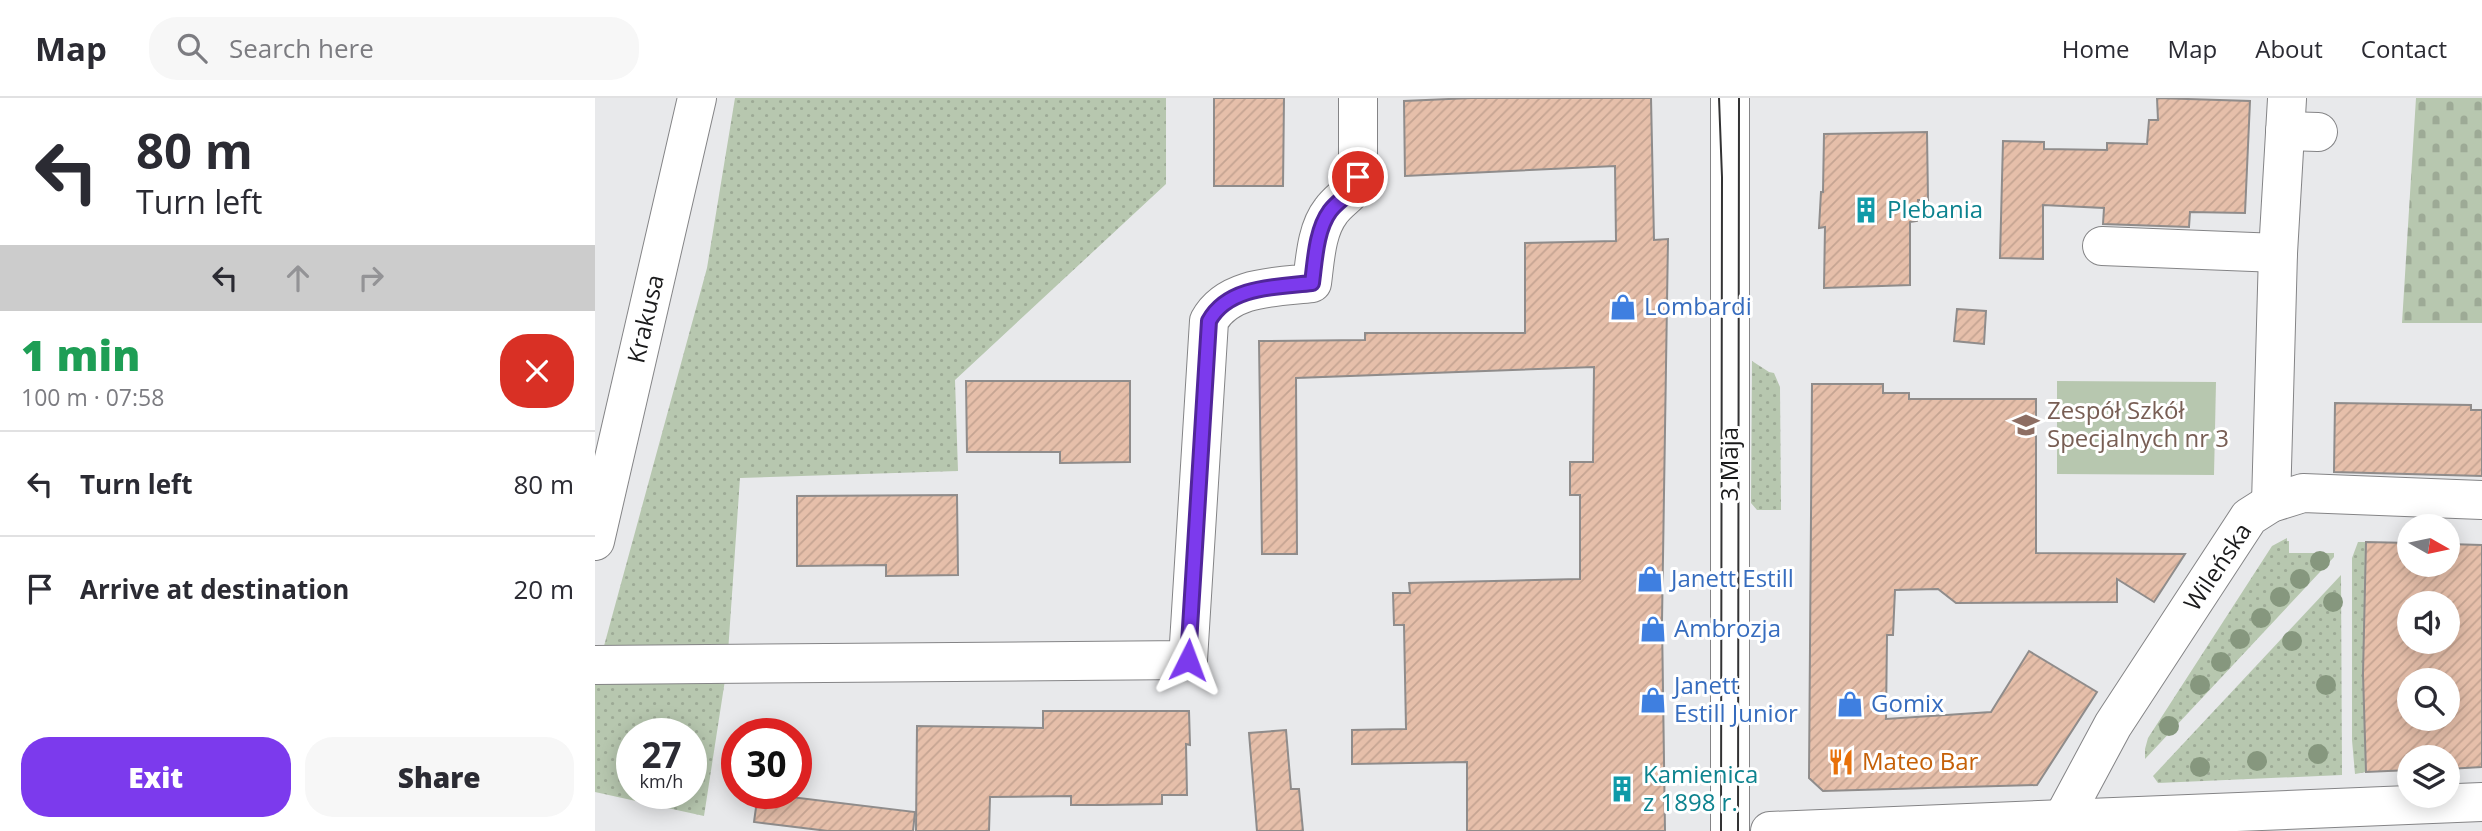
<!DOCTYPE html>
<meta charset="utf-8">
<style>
:root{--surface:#fff;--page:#f7f7f7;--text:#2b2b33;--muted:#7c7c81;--line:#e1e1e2;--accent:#7c3aed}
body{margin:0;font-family:"Open Sans",sans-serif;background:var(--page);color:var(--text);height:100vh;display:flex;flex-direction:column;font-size:26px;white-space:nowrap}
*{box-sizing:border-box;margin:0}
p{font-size:23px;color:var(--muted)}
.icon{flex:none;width:38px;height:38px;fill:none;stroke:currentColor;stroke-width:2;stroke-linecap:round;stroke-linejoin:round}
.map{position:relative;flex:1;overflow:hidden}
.details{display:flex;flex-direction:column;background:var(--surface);width:595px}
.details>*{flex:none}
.banner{background:#fff;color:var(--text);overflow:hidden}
.needle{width:46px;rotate:99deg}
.tools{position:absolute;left:1802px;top:416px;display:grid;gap:14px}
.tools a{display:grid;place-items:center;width:63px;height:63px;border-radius:50%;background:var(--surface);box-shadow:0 4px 18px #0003;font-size:35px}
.speed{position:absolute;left:21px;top:620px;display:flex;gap:14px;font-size:35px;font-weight:700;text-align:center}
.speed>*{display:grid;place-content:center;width:91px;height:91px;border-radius:50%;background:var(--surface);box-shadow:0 4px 18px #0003;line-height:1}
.speed small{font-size:18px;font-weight:400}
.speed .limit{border:10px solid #d22;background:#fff;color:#111}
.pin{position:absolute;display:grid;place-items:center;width:60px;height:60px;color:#fff;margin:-30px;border:4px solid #fff;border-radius:50%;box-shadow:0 2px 7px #0007}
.me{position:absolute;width:77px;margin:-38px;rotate:3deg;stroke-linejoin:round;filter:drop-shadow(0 0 5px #0008)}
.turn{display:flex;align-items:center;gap:24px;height:147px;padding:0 21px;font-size:32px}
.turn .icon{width:91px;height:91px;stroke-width:2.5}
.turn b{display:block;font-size:49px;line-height:60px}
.lanes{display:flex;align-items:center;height:66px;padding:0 21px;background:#0003;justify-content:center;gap:35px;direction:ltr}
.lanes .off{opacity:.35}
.round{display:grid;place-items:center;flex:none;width:74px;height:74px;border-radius:28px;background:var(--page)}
.head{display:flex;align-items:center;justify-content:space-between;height:119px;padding:0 21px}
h1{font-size:42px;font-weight:800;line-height:52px;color:#1e9e55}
.action{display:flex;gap:14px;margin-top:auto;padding:14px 21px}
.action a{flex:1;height:80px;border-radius:28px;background:var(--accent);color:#fff;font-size:28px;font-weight:800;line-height:80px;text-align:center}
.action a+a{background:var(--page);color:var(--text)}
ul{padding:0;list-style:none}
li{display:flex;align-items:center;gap:21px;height:105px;padding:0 21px;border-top:2px solid var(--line)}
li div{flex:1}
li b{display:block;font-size:26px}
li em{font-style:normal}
header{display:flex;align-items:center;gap:42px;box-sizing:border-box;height:98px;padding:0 35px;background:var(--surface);border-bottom:2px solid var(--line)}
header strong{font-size:33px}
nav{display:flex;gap:38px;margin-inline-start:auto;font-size:24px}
.search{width:490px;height:63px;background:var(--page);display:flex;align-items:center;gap:18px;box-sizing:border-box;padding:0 24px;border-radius:28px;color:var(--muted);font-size:26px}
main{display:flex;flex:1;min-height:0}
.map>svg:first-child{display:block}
.green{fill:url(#green-dots);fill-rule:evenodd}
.cemetery{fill:url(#cemetery-stones)}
.pitch{fill:#b7c7af}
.building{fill:url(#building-hatch);stroke:#8f8c8b;stroke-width:2;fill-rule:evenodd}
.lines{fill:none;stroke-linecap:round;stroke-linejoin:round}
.minor-casing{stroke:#848486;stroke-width:40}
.major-casing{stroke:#848486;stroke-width:40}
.minor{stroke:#fff;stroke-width:38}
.major{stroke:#fff;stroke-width:38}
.tram{stroke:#333334;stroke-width:2}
.tree{fill:#86977e}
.route-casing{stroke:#51269a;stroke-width:18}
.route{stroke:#7c3aed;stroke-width:12}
.labels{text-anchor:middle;stroke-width:6;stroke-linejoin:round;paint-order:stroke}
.culture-label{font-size:24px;fill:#0d838f;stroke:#fff;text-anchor:start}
.shop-label{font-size:24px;fill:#366cbe;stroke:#fff;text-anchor:start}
.street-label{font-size:24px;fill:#1a1a1b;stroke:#fff}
.education-label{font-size:24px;fill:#785e54;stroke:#fff;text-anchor:start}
.food-label{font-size:24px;fill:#c56008;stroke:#fff;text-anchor:start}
</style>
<header>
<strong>Map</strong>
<div class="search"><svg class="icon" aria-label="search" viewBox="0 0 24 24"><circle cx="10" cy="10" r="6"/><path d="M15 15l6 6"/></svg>Search here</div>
<nav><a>Home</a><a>Map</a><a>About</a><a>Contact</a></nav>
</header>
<main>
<section class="details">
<div class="banner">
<div class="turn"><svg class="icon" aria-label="left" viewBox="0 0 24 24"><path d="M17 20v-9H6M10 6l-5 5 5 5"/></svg><div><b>80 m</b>Turn left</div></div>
<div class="lanes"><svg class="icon" aria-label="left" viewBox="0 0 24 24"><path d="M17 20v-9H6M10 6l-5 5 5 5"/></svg><svg class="icon off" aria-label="ahead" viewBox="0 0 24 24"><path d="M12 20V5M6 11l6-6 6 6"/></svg><svg class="icon off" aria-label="right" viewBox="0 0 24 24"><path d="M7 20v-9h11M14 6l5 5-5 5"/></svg></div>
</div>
<div class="head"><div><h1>1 min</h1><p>100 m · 07:58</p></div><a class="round" style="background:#d93025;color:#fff"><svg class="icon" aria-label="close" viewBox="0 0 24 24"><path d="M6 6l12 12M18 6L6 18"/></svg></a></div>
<ul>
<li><svg class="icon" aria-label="left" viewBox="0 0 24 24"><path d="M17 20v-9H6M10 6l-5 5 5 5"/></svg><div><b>Turn left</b></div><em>80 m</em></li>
<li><svg class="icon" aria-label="arrive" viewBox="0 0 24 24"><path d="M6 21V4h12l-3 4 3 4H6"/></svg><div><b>Arrive at destination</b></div><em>20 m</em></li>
</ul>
<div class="action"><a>Exit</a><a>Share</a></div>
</section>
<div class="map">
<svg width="1887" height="733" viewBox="0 0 1887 733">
<defs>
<pattern id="green-dots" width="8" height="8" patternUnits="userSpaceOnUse" patternTransform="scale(1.75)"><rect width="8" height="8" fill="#b7c7af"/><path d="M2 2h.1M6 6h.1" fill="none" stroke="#9daa96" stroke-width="1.8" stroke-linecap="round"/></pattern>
<pattern id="cemetery-stones" width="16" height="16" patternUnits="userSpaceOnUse" patternTransform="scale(1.75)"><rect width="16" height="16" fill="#b7c7af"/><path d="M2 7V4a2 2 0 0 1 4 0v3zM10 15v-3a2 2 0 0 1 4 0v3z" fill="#9daa96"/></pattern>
<pattern id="building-hatch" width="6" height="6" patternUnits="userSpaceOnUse" patternTransform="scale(1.75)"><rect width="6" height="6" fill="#e6bfaa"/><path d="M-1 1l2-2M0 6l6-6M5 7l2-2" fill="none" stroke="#c5a492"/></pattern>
</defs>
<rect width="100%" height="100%" fill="#e8e9eb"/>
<g class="green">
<path d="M140,0H571V86L360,282L363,373L145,380L132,569L109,718L0,694V581L112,170ZM37,635H96V695H37Z"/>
<polygon points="1157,263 1174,274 1179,275 1185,289 1186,412 1162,412 1156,405"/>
<polygon points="1692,440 1692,443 1694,443 1694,455 1739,455 1739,459 1550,661 1550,651 1553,640 1677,448"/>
<polygon points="1763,444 1771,444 1768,576 1771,674 1760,676 1757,642 1757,460"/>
<polygon points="1746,477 1747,677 1563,685 1558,678"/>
</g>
<polygon class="cemetery" points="1821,0 1887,0 1887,225 1807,225"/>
<polygon class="pitch" points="1462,283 1621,284 1619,377 1462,376"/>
<g class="building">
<polygon points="619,0 689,0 688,88 619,88"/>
<polygon points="876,0 1056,0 1059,142 1073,141 1067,523 1070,733 872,733 872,664 757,666 757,632 811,631 809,527 799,527 798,495 815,495 814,485 985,481 985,397 975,397 975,364 998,364 999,269 701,280 702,456 667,456 664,243 770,242 770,235 930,235 930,145 1021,143 1020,68 810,78 809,3"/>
<polygon points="1562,0 1655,3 1650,115 1595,114 1594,129 1508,126 1509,110 1448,107 1448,161 1405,160 1408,43 1449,44 1449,51 1512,52 1512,45 1552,46 1554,22 1563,22"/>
<polygon points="1332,34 1333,102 1323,102 1322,123 1315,124 1315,187 1229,190 1230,129 1224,130 1226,94 1228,94 1229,36"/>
<polygon points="1362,211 1391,213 1389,246 1359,243"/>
<polygon points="371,283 535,283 535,364 465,365 465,354 372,354"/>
<polygon points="1217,286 1288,286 1288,295 1314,295 1314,301 1441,301 1441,455 1590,456 1559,504 1522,481 1522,504 1361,505 1343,491 1300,492 1298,537 1292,537 1291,621 1396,614 1434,553 1502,594 1442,687 1228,693 1214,680"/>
<polygon points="1740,305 1876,307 1876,312 1887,312 1887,378 1739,374"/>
<polygon points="362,397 363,477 291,478 291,467 202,468 202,398"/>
<path d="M1771,444L1815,445V467H1853V446L1887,447V669L1853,671V660H1815V672L1771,674L1768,576ZM1815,506H1853V544H1815ZM1815,583H1853V621H1815Z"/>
<polygon points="448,613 594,613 595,647 591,646 592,697 567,697 567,706 508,707 476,707 476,698 395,699 394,733 321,733 322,628 448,630"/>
<polygon points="691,632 696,691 704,691 708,733 662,733 654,635"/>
<polygon points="163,695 320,714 318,733 233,733 159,724"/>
</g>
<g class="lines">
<g class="minor-casing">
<g id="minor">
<polyline points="1690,33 1723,34"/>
<polyline points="1507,148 1683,155"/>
<polyline points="1676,405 1683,155 1692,1"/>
<polyline points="0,443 102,0"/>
<path d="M0,567L593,562L614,223C633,188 681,189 717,185C720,163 721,132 736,113C746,99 758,97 763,79V0"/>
<polyline points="1467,722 1518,627 1654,419 1676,405 1708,395 1887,402"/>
<polyline points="1175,733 1887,704"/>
</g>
</g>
<g class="major-casing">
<polyline id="major" points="1135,0 1135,733"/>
</g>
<use href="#minor" class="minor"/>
<use href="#major" class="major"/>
<g class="tram">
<polyline points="1124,0 1127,79 1126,733"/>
<polyline points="1143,733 1144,0"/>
</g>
</g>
<g class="tree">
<circle cx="1725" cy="463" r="10"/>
<circle cx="1705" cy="481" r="10"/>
<circle cx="1685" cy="499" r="10"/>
<circle cx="1738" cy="504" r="10"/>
<circle cx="1666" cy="520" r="10"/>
<circle cx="1645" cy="541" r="10"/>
<circle cx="1697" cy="543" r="10"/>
<circle cx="1626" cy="564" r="10"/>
<circle cx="1605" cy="587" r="10"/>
<circle cx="1731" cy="587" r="10"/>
<circle cx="1574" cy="628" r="10"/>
<circle cx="1723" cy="656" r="10"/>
<circle cx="1662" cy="663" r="10"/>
<circle cx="1605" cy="669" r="10"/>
</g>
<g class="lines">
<g class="route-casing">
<path id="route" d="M593,562L614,223C633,188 681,189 717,185C720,163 721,132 735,113C746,99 758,97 763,79"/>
</g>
<use href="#route" class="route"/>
</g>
<defs>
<g id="building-bare" transform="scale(2.1)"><path d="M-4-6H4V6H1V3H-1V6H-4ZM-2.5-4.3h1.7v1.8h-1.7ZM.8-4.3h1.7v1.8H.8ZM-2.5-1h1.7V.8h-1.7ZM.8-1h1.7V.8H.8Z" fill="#0f9aa8" stroke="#fff" stroke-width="2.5" paint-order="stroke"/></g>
<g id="shop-bare" transform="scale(2.1)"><path d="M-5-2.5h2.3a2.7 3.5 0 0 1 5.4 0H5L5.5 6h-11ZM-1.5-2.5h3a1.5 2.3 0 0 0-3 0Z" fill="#3f7fe0" stroke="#fff" stroke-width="2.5" paint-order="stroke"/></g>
<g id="school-bare" transform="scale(2.1)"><path d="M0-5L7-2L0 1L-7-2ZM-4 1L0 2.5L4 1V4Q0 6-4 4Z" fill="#8d6e63" stroke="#fff" stroke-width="2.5" paint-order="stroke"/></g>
<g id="restaurant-bare" transform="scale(2.1)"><path d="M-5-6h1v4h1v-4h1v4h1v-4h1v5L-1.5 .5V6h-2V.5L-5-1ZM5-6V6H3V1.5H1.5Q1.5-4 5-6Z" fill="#e8710a" stroke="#fff" stroke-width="2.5" paint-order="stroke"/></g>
</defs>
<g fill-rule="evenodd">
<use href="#building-bare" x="1271" y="112"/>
<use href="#shop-bare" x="1028" y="209"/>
<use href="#school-bare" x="1431" y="327"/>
<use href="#shop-bare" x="1055" y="481"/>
<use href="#shop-bare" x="1058" y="531"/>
<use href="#shop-bare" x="1058" y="602"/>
<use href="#shop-bare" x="1255" y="606"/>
<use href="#restaurant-bare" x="1246" y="664"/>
<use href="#building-bare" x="1027" y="691"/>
</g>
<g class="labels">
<g class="culture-label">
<text x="1292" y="120">Plebania</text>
<text x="1048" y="685">Kamienica<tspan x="1048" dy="28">z 1898 r.</tspan></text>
</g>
<g class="shop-label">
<text x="1049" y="217">Lombardi</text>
<text x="1076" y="489">Janett Estill</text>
<text x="1079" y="539">Ambrozja</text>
<text x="1079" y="596">Janett<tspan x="1079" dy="28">Estill Junior</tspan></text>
<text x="1276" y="614">Gomix</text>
</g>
<g class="street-label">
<text transform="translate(51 221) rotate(-77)" y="8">Krakusa</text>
<text transform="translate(1135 366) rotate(-90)" y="8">3 Maja</text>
<text transform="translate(1623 469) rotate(-56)" y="8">Wileńska</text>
</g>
<g class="education-label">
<text x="1452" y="321">Zespół Szkół<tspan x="1452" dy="28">Specjalnych nr 3</tspan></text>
</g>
<g class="food-label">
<text x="1267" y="672">Mateo Bar</text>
</g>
</g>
</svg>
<div class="tools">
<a><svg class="needle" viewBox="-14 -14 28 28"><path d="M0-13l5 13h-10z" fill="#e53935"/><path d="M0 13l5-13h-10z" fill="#7c7c81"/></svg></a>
<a><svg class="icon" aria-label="sound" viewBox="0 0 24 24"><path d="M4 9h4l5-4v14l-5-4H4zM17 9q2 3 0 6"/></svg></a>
<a><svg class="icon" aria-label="search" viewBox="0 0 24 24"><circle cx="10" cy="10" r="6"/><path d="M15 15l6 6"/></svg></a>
<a><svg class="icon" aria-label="layers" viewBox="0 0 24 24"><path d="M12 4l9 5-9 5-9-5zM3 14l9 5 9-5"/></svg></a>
</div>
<div class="speed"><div>27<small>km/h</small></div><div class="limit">30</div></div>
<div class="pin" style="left:763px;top:79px;background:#d93025"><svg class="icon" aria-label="arrive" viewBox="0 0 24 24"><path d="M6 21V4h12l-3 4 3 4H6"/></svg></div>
<svg class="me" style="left:593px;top:562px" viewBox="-20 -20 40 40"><path d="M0-17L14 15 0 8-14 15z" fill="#7c3aed" stroke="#fff" stroke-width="4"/></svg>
</div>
</main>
